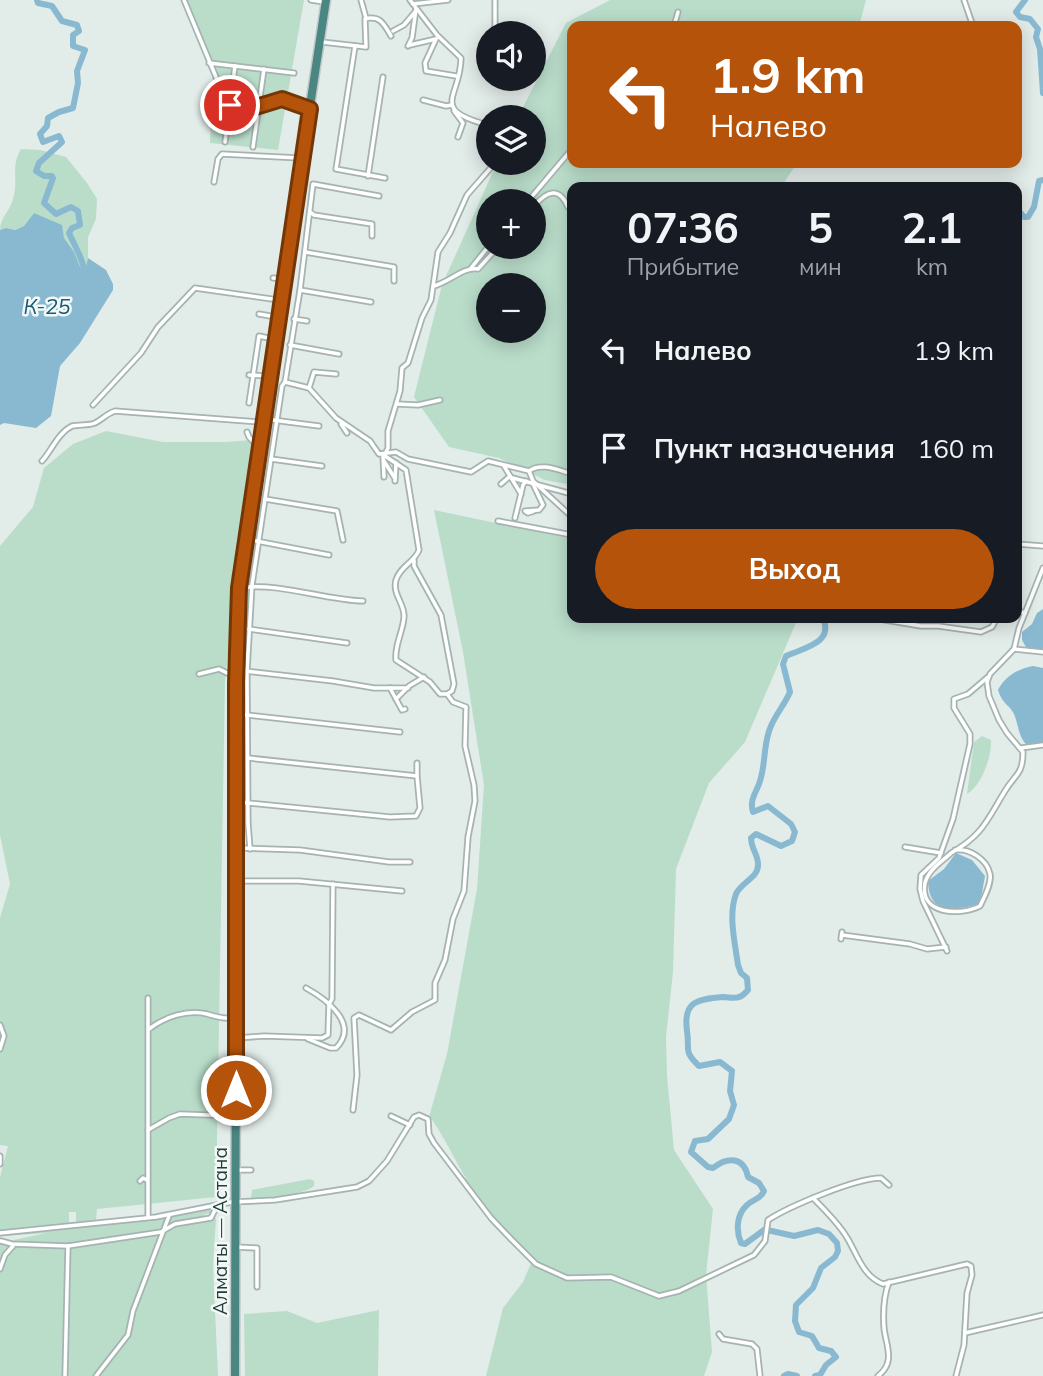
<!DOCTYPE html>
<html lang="ru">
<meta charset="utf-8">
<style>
:root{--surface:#171b24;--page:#242831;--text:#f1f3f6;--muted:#9ea1a6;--accent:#b45309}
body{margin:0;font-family:Mulish,sans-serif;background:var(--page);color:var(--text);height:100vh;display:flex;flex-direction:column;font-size:26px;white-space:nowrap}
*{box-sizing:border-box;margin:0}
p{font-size:23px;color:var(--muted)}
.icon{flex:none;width:38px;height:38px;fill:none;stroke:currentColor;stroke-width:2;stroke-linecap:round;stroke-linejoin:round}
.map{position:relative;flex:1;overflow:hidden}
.drawer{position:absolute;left:567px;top:182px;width:455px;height:441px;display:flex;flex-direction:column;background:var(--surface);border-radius:14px;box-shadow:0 4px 18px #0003}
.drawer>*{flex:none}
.banner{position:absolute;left:567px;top:21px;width:455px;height:147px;border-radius:14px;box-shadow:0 4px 18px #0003;background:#b45309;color:#fff;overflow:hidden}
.fabs{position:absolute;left:476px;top:21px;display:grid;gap:14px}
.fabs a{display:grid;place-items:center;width:70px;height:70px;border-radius:50%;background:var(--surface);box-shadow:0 4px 18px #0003;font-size:35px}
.pin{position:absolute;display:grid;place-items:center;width:60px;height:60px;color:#fff;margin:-30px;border:4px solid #fff;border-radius:50%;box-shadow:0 2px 7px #0007}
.me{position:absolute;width:77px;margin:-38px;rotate:0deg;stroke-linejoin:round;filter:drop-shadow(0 0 5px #0008)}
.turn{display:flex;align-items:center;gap:24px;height:147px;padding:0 28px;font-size:32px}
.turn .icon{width:91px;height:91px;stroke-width:2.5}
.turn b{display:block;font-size:49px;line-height:60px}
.eta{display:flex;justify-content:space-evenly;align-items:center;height:119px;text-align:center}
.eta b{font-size:42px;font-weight:700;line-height:49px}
.primary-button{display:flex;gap:14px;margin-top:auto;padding:14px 28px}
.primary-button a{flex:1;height:80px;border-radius:42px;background:var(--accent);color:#fff;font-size:28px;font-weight:700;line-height:80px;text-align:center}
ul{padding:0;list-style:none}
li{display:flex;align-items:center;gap:21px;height:98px;padding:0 28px}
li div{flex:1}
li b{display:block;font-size:26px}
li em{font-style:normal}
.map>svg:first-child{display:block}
.green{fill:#baddca;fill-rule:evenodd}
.water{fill:#89b9d1}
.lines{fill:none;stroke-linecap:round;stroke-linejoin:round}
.river{stroke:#89b9d1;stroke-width:6}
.minor-casing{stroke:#a5b4b1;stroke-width:7}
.trunk-casing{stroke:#c1c9c8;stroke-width:11}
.minor{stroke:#fff;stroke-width:3.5}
.trunk{stroke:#4a8682;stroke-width:8}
.route-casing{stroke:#753606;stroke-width:18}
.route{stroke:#b45309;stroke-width:12}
.labels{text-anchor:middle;stroke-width:5;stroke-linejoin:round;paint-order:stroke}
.street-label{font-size:19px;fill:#223d3a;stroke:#f2f8f6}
.water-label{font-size:21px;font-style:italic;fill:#1b5979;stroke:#f2f8f6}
</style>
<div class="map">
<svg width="1043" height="1376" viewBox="0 0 1043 1376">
<rect width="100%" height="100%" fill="#e2ece9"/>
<g class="green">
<polygon points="185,0 304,0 278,150 210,143 211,119 222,110 223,99"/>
<path d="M610,0H866L859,26H572V163H797L781,187H572V485L545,480L499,458L449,447L414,397L442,285L497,163H534V117H518L566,23ZM488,201H534V247H488ZM488,285H534V331H488Z"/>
<path d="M21,149L40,150L66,157L87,183L97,199L96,219L88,237V258L85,277C74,252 61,225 34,213L24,226L14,230L6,228L0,230C0,218 10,211 13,199C19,180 10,168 21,149Z"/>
<polygon points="106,431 163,442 225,442 252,440 225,681 216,1197 97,1209 96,1220 76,1222 76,1212 69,1212 69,1223 0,1230 0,1177 8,1146 0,1145 0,918 10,884 0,835 0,546 33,507 44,468 73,444"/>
<path d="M434,510L572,539V618H798L745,742L709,783L676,869L673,972L666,1037L667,1076L674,1150L713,1209L706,1275L712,1352L704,1376H486L503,1308L523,1282L532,1261L495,1223L463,1181L466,1178C458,1166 436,1121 429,1117L447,1054L477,889L484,785L463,652Z"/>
<path d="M982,736L991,740C992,757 981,786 967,794L974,742Z"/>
<path d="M310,1179L314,1181V1186C304,1194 265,1201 251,1198L252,1190Z"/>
<polygon points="215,1206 212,1213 202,1215 216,1218 213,1266 218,1376 0,1376 0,1243 46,1233 3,1236 1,1233 70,1228 181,1212 188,1213"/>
<polygon points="379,1310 378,1376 245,1376 244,1314 287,1311 317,1323"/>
</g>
<g class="water">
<polygon points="34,213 62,225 64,238 74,252 84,276 88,258 106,270 113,284 113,290 80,343 60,366 51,416 36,428 4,423 0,425 0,230 6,228 15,230 24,226"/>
<polygon points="1043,609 1043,650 1027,649 1022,640 1022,632 1032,624 1037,613"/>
<path d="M1033,666L1043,668V742L1028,746C1018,737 1019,726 1014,714C1009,704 1003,705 998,690C1005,676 1018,669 1033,666Z"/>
<path d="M956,853L972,860L985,876L980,904C955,910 929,916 928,881L944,869Z"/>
</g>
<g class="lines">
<g class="river">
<path d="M37,0L38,3L52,6L62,21L77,25L79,31L73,35V46L85,50L77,71L78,83L73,108L59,112L48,118L47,126L40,134L43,142L59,136L62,142L39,163L36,171L44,176H52L53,178L44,203L56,214L71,207L78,211L80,225L72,228L69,233C77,251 87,264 84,284"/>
<polyline points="1025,0 1016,12 1020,17 1030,19 1038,29 1036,37 1040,49 1043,93"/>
<polyline points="1017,209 1024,217 1028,217 1034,207 1039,181 1043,180"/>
<path d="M764,1230L745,1244L741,1243C736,1231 736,1215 747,1205C753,1199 760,1200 764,1191L759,1183L748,1177C744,1157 728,1156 713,1168L708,1167L691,1152L695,1141L708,1139L729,1119L734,1105L730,1091L732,1071L720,1062L699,1066C683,1051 690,1050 687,1031C683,1002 696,999 723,997C728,997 735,999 739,997C743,996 745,993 748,990L747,978L741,973L738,965C735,943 728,915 736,894C741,882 759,878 758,864C758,855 751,848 751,838L756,834L781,846L792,841L795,832L791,824L768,806L753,812C749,799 757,792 760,781C766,763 763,743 771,726C776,714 785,704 790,692L783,664L786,656C804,648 834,643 823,618"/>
<polyline points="767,1230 794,1236 818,1230 829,1234 837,1243 838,1251 835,1257 821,1268 813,1288 796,1305 795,1321 799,1332 812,1336 819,1348 831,1351 836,1357 826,1365 820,1375 815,1376"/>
<polyline points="784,1376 788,1374 797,1376"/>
</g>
<g class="minor-casing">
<g id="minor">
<polyline points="184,0 216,77 220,96 224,102 236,107 256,107 282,99 310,109"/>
<polyline points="311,0 324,2"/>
<polyline points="361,0 366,18"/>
<path d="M410,0L437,35L461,58C461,97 428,109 488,125"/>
<polyline points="495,0 495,33"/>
<polyline points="964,0 973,26"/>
<polyline points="413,4 448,0"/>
<polyline points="674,26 678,12"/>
<polyline points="393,31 404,25 415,12"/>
<polyline points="436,39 425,63 426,71 456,76"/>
<path d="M322,42L366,47L365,19C380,15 384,24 391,36"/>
<polyline points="410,45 436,39"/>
<polyline points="355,46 336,169 385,178"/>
<polyline points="408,46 412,38 416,9"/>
<polyline points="209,63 294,73"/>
<polyline points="423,100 446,106 452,105"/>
<polyline points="454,111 463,123 458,137"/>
<polyline points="225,142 235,66"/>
<polyline points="253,147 264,69"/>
<polyline points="368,176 383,77"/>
<polyline points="214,182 218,159 222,154 300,158"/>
<polyline points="528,201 572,149"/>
<path d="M534,206C547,191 559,186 568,207"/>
<polyline points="310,212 314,215 372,224 372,236"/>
<polyline points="305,252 394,267 394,281"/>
<polyline points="471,268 488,247"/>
<polyline points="273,278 282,279"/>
<path d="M434,286C449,282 465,266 478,269L498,247"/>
<polyline points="300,290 371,302"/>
<polyline points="259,314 276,317"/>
<polyline points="294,319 307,321"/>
<polyline points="290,345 339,354"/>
<polyline points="249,375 267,376"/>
<path d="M285,382L309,388L336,418L370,441L379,454L396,452L408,459L471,472L488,461L529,471C541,462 558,470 572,474"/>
<polyline points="309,388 314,372 336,374"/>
<polyline points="249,403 259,336 273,339"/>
<polyline points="397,404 418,405 440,400"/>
<polyline points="93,405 141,353 158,327 195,288 279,300"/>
<polyline points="265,419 319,426"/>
<polyline points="341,424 347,433"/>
<polyline points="247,432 249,437 258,447"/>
<polyline points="385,454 388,448 388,431 400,391 402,368 408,363 422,318 431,300 438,252 450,233 467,195 495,163"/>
<polyline points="383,456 384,477"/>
<polyline points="271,459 322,466"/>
<path d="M42,461C52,450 58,433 72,426C80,424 88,426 95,423C103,419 106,414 115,411L260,422"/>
<polyline points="384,461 394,477"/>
<polyline points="504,466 521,494"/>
<polyline points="529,471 533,481 572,517"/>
<polyline points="395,481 396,463"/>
<polyline points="501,484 509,477 572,494"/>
<polyline points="533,484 543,505 539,510 525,511 528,513 534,511"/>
<polyline points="265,499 337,511 343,540"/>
<polyline points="515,518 523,485 526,481"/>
<polyline points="498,521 572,535"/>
<polyline points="246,539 329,555"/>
<polyline points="1017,544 1043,546"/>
<polyline points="414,560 414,566 441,615 454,684 452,691 447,694"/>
<path d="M241,588C279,582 324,600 363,601"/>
<polyline points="1017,611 1025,613"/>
<polyline points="873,618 921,626 938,626 981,632 992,627 997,618"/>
<polyline points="249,629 347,643"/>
<polyline points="1014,649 1043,652"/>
<polyline points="237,670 333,681 374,688 408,688"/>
<polyline points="199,674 219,669 227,673 236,672"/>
<polyline points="390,688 402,710 405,709"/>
<polyline points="396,699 409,686 424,677"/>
<polyline points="238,714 400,732"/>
<polyline points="1021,748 1043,745"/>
<polyline points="417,763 417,776"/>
<polyline points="239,802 390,817 416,816 420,808 417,776 248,758"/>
<polyline points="905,847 941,853"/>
<polyline points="238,848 300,850 389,862 410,862"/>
<polyline points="250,849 248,823 247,671 252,585 282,386 285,382 300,290 313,184 379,196"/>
<path d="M955,850C969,848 987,859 990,874C992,883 984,898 980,906C961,916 919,915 925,883C928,870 943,861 951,853C983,835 987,820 1005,791C1015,774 1023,775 1023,752L1007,733L999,720L989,696L987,682L990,674L1014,649L1019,628L1043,568"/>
<polyline points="238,881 299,881 402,891"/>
<polyline points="842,935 910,944 927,949 946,947"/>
<polyline points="841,939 842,932"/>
<polyline points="947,951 923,901 920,889 921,875 939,858 953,819 970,744 970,734 954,708 954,699 968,694 988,677"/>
<path d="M306,988C326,999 360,1024 336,1048H330L308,1039"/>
<polyline points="0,1025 4,1036 0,1049"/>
<path d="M149,1029C165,1017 187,1009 207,1014C216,1017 225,1019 234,1018"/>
<polyline points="238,1038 264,1036 322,1038 328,1035 329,1004 332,999 333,884"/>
<path d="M353,1110L357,1075L354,1018L359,1015L391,1030L412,1012L435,1000V983L445,960L453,919L464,891L468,837L475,801L474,785L465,746L466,707L453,702L447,694H440L430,682L396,660C394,646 403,632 404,617C405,604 392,594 396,580C400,566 415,562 419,550L406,470L382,454"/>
<polyline points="391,1116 410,1125"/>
<polyline points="148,1130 169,1118 180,1114 236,1116"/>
<polyline points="0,1156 0,1164"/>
<polyline points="236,1170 251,1170"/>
<polyline points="140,1181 143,1178 147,1180"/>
<path d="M813,1198C824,1209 838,1223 846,1236C857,1253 862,1276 883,1284L967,1264L971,1266L972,1275L967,1293L964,1345L956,1376"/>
<polyline points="148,1217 148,998"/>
<path d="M0,1233L156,1217L232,1202L275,1200L357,1187L369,1181L387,1161L414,1117L419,1115L428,1119L429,1134L434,1143L491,1218L511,1239L536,1264L567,1278L611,1277L659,1296L679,1291L754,1255L765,1241L768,1220C790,1206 856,1178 881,1178L889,1185"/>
<polyline points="1,1241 12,1244 68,1246 161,1232 175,1224 211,1218 217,1206"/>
<polyline points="236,1247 257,1248 257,1287"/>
<polyline points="0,1269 5,1255 13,1246"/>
<polyline points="965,1333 1043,1315"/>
<polyline points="719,1334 723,1339 752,1344 757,1349 760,1376"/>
<polyline points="65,1376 68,1246"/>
<polyline points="96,1376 128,1335 133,1311 169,1216"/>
<path d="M878,1376C896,1362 886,1346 884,1328C883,1314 884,1295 889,1282"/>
</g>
</g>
<g class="trunk-casing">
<polyline id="trunk" points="235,1376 237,622 241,563 326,0"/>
</g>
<use href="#minor" class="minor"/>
<use href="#trunk" class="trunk"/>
</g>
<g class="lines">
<g class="route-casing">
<polyline id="route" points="230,105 256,107 282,99 310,109 239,588 236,683 236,1090"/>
</g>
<use href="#route" class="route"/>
</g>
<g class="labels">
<g class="street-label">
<text transform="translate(220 1231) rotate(-90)" y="7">Алматы — Астана</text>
</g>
<g class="water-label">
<text x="47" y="314">К-25</text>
</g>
</g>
</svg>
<div class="fabs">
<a><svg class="icon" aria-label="sound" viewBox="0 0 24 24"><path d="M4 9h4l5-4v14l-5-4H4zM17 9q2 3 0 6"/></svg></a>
<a><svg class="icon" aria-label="layers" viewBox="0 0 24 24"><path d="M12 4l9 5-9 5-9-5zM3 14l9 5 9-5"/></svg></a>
<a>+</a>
<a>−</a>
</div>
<div class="pin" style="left:230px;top:105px;background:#d93025"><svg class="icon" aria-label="arrive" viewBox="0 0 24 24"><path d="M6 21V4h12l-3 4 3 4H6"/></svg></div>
<svg class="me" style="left:236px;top:1090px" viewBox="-20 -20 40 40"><circle r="17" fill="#b45309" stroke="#fff" stroke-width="3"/><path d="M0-11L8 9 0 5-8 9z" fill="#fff"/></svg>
<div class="banner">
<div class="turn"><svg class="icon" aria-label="left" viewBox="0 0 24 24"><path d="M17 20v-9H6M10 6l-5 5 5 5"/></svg><div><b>1.9 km</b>Налево</div></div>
</div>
<section class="drawer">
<div class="eta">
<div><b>07:36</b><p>Прибытие</p></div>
<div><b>5</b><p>мин</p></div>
<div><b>2.1</b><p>km</p></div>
</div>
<ul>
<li><svg class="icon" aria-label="left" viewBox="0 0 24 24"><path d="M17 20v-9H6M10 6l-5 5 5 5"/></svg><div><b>Налево</b></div><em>1.9 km</em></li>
<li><svg class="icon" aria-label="arrive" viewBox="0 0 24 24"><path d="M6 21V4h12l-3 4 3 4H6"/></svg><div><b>Пункт назначения</b></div><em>160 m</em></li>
</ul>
<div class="primary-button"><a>Выход</a></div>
</section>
</div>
